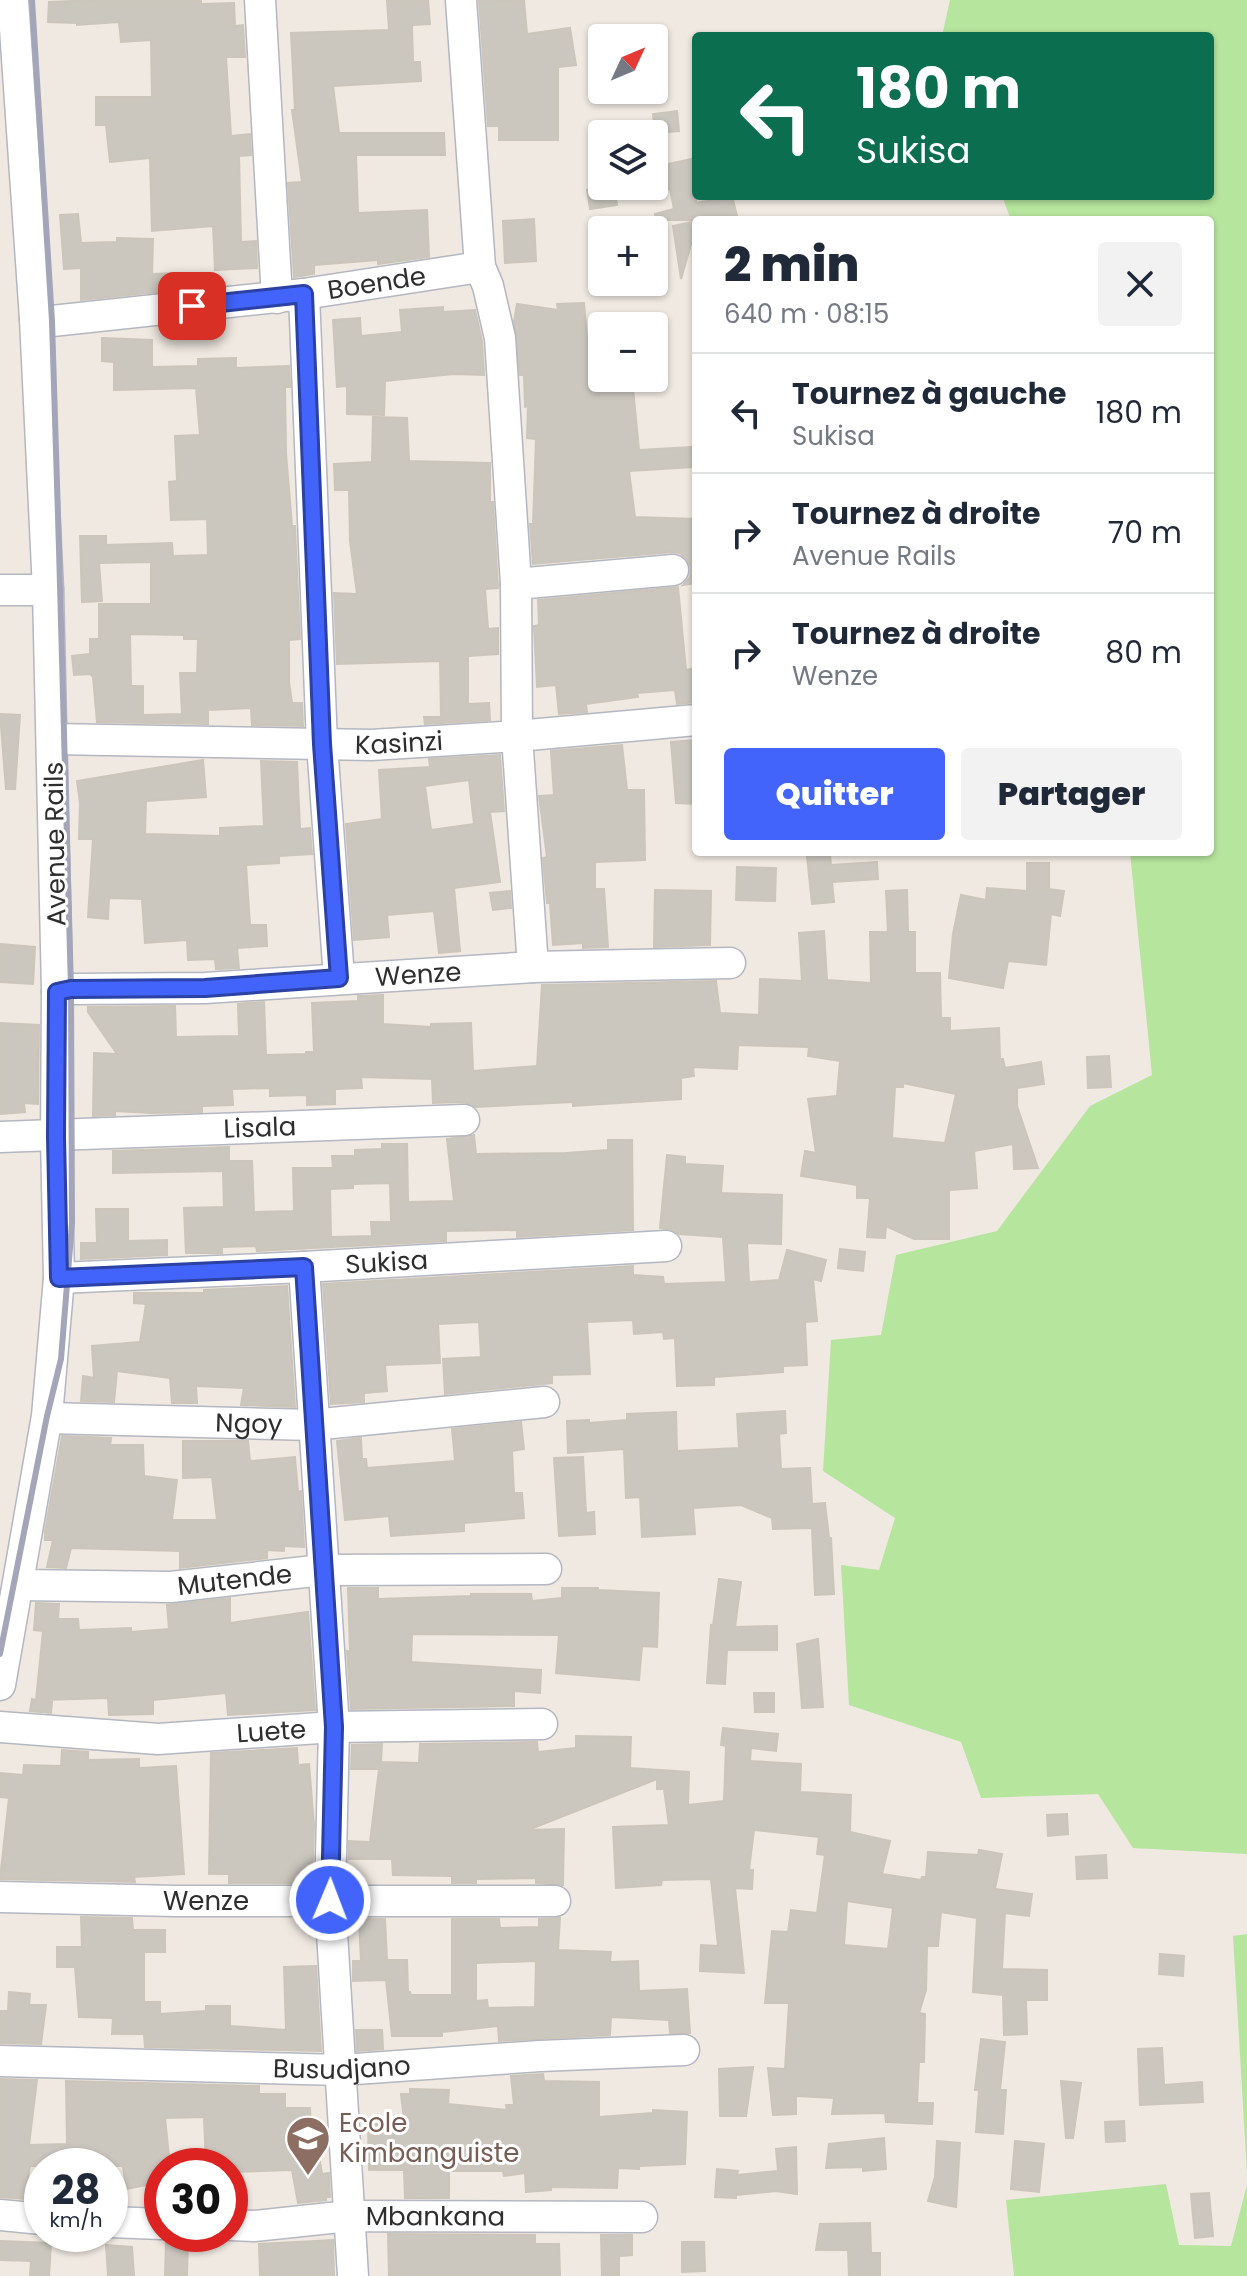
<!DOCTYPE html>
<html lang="fr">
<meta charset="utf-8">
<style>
:root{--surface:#fff;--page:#f2f2f3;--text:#1f2937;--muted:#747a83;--line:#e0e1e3;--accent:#4264fb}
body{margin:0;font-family:Poppins,sans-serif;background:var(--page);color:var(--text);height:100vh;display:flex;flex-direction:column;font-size:30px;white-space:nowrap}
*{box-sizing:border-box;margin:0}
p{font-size:26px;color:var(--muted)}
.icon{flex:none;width:44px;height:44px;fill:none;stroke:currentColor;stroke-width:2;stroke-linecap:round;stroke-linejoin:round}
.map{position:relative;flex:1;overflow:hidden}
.drawer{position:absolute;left:692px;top:216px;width:522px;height:640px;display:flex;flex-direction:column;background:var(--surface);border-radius:8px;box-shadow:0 2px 6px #0004}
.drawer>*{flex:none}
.top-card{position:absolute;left:692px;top:32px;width:522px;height:168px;border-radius:8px;box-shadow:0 2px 6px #0004;background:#0b6e4f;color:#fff;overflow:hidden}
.needle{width:52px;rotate:46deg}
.controls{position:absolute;left:588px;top:24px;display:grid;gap:16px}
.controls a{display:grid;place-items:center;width:80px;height:80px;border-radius:8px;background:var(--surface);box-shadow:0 2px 6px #0004;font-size:40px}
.speed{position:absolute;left:24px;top:2148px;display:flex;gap:16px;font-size:40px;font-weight:700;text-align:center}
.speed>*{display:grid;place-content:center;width:104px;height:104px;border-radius:50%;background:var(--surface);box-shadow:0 2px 6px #0004;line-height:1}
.speed small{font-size:20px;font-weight:400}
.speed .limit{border:12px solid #d22;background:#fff;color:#111}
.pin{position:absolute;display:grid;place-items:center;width:68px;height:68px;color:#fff;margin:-34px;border-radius:16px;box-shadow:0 4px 12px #0006}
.me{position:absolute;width:88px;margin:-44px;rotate:1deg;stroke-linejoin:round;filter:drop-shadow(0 0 6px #0008)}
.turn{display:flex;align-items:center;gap:28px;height:168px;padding:0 32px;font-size:36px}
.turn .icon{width:104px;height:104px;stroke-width:2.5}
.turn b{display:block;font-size:56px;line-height:68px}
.round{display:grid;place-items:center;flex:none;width:84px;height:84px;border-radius:8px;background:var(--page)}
.head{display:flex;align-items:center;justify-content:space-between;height:136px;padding:0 32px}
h1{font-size:48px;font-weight:800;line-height:60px}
.cta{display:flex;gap:16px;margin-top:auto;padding:16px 32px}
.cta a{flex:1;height:92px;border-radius:8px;background:var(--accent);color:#fff;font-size:32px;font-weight:800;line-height:92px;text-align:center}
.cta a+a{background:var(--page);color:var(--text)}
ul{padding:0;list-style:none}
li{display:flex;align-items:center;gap:24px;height:120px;padding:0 32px;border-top:2px solid var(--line)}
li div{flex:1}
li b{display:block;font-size:30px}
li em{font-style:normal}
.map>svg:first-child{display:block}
.green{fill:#b6e59e}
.building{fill:#cbc7bf;stroke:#cbc5ba;stroke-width:2;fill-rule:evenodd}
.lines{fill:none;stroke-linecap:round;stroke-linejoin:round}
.minor-casing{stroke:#b4b7c1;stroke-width:33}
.minor{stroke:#fff;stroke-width:30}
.rail{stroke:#a3a6b8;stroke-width:6}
.route-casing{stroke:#2b41a3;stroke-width:20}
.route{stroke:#4264fb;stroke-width:14}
.labels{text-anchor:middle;stroke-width:6;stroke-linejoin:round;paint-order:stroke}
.street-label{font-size:26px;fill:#2e2e2e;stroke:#fff}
.education-label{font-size:26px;fill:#785e54;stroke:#fff;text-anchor:start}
</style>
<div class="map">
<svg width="1247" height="2276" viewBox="0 0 1247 2276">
<rect width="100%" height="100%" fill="#efe9e1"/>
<g class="green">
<polygon points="950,0 1247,0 1247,1854 1133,1848 1098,1794 981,1798 961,1742 849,1705 841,1565 879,1570 895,1518 823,1471 831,1340 881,1335 896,1255 997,1231 1090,1106 1152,1075 1130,852 1210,852 1210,220 1011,220 1002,196 1210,196 1210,36 942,36"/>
<polygon points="1247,1934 1247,2173 1233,1936"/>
<polygon points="1166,2184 1179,2245 1231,2246 1247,2185 1247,2276 1014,2276 1006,2200"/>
</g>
<g class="building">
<polygon points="98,0 201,0 201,4 234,3 235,26 243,25 245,57 226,57 231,136 250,134 251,155 239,156 241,242 256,241 257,268 215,270 213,226 152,231 150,158 110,162 106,125 96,125 96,97 152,97 151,40 121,42 119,22 77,25 77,23 48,22 49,2"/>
<polygon points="387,0 428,0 430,24 412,25 413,62 420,62 421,81 333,86 339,133 444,133 445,155 356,155 358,213 427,210 429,257 378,264 378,260 314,265 314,274 294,277 288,183 302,182 292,110 295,110 291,33 389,30"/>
<polygon points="524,0 527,34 570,28 576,65 558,67 558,140 499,140 499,126 488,126 479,1"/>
<polygon points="677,111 679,131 655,133 653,114"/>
<polygon points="696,158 696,203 732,196 738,220 656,220 655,214 674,209 670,189 665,191 659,166"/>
<polygon points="614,187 617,205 590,209 587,190"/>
<polygon points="78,214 81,243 117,242 117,238 153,239 152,274 175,273 176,290 81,300 81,268 64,269 60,215"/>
<polygon points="534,219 536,261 505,263 503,221"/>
<polygon points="696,221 696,227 681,279 673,226"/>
<polygon points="584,303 587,339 602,338 602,378 632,378 639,450 691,447 693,467 629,471 635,517 696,519 696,583 683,585 690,577 691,568 687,559 680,553 672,552 533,564 530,524 533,524 536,439 527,438 528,406 525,407 524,375 520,375 514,321 517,304 558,310 557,304"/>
<polygon points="443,307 443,312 475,310 482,341 484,375 453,374 385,381 384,415 347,414 347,386 337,387 333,320 360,318 361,336 402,332 400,310"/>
<path d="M102,338L152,340V367L198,366V359L236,358V368L289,366L290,387H285L286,453L292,526H295L300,639L289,640V682L292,703H302L303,726L252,725L251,708L208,710V724L97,722L93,677L90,674L74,675L72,656L90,654V639H99V604H151V562L99,563L102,601L82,602L80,536H106V545L172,543L173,556L208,555L207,519L171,520L169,482L177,481L175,436L200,435L196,388L114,390V362L102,361ZM130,634L184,635V639H198L197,673H180L182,714L143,715V686H131Z"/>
<polygon points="373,417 407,418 409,461 490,463 490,502 493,502 498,588 485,589 488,629 498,628 498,654 468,656 468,704 489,703 490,720 425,724 424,717 441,717 440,661 337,664 334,593 357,594 350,541 349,490 335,490 334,464 372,462"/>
<polygon points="678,587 686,670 696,668 696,702 677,704 675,690 637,693 638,697 586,704 587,712 559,714 556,685 537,687 534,626 539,625 538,600"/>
<polygon points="0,714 20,715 15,789 6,789"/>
<polygon points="694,740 696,804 676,803 671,742"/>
<polygon points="622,745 627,790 644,790 645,860 595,862 595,889 604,889 608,947 583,948 583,943 553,945 550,903 547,903 543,858 547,857 539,796 554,795 551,751"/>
<path d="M500,755L504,811L490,812L500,882L454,888L460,951L439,953L434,911L387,915L389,937L354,940L346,824L382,819L379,770L430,767L429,759ZM469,780L474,824L431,830L425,786Z"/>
<polygon points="203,760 206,797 146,801 145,834 220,836 220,828 264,826 261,761 297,762 300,829 310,828 312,854 279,856 279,863 246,865 250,925 266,925 267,946 237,948 239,968 216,969 215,959 188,960 187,940 145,943 142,899 109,898 108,919 88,917 93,839 79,839 80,803 77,781"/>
<polygon points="830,854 831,865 877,862 878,879 832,882 834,902 812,904 807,856"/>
<polygon points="1027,863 1049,863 1049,889 1064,891 1060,916 1051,914 1046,965 1008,961 1003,988 949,978 953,934 961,895 986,900 987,888 1027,891"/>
<polygon points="737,867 776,868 775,901 736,900"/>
<polygon points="655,890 711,891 710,945 654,947"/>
<path d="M907,890L908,932H915V973H940L941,1018H950V1031L999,1028L1000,1059H1003L1005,1068L1041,1062L1044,1084L1017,1088V1106L1038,1168L1014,1169L1013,1144L974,1151L977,1188L949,1190V1239H914L886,1226L885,1238L867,1237L870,1198H857V1185L801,1176L805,1151L816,1153L808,1099L837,1096L840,1061L808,1056L809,1047L738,1045L737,1069L693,1067L694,1076L681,1078V1099L573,1106V1102L476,1107L464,1102L433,1103L432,1079L361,1077L362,1088L335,1089V1104L307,1105V1095L270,1096V1088L232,1089L233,1105L202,1106V1112L151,1113L115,1111V1115L93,1116L94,1053L117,1054L88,1012V1007L175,1006L176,1037L239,1036L238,1004L264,1002L266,1055L306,1054V1052H314L312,1003L358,1001V996L383,995V1024L431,1027V1024L471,1023L473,1071L537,1066L542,985L716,981L720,1013L759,1015L760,979L802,981L799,933L824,931L827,980L871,983L870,932H888L886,891ZM903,1083L956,1094L945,1143L892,1138L895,1087H903Z"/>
<polygon points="510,891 511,908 493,910 490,893"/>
<polygon points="0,944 35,947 33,984 0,982"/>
<polygon points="0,1023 39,1025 38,1104 24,1103 25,1112 0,1114"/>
<polygon points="1109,1056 1111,1087 1088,1088 1087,1057"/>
<path d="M474,1135L476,1154L566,1153L608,1150V1140H632L633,1230L517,1237V1230L446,1231V1241L257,1251L256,1246L222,1247V1253H186L184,1208L224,1207L223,1171L113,1173V1151L229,1147V1161H252L254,1212L294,1211L293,1168H333L332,1156H355V1150L382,1149V1144H407L408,1202L454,1201L447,1139ZM390,1183L391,1222H371L372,1236L331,1237L330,1189L353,1188V1184Z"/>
<polygon points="667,1155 685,1157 685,1164 723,1166 721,1193 782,1195 781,1244 747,1243 749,1282 779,1280 787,1250 826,1260 821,1281 813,1279 817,1321 805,1322 807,1365 783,1366 783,1372 714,1377 714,1385 677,1386 675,1338 664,1339 663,1332 634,1334 633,1320 587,1322 590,1374 552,1375 552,1383 445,1394 443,1359 481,1357 479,1322 438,1324 440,1363 385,1365 387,1391 364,1393 364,1402 331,1404 323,1284 633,1266 633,1275 663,1277 664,1284 726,1282 723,1237 679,1234 673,1230 660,1228"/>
<polygon points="96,1209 128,1209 128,1241 167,1240 167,1255 81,1259 81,1243 97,1243"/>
<polygon points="840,1249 865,1252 863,1271 838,1268"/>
<polygon points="287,1286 295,1407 241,1405 244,1388 196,1386 197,1403 172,1403 170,1378 117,1371 114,1402 81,1401 83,1376 94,1378 92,1346 140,1342 146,1304 134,1303 134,1293 204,1293 204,1290"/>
<polygon points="785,1411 786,1433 779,1434 781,1469 810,1468 812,1504 825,1503 829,1538 831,1538 834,1594 815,1595 812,1528 773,1529 772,1518 741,1505 693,1508 695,1534 642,1537 640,1497 626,1498 624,1449 568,1453 567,1421 589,1420 589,1423 627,1420 627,1414 676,1412 677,1451 739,1448 737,1414"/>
<polygon points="521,1422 524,1449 512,1451 514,1493 522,1493 524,1518 464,1523 464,1531 391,1536 389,1516 345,1520 337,1441 361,1438 362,1459 366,1459 367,1468 455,1461 452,1429"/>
<polygon points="62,1436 111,1438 110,1445 143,1445 144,1476 177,1480 172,1520 217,1520 212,1477 183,1478 183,1441 248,1441 250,1461 295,1457 298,1492 301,1491 304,1547 284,1546 284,1551 267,1550 267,1558 180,1568 180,1551 71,1548 66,1568 47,1567 53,1540 45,1540 45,1531"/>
<polygon points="583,1457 586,1513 594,1512 595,1534 559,1536 554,1458"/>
<polygon points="719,1579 741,1582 735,1627 777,1626 777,1650 727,1650 725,1684 707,1683 711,1625 713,1626"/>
<polygon points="348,1588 378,1588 378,1599 471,1596 471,1594 531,1594 532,1601 562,1598 562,1588 598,1588 598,1590 659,1593 657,1647 642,1646 639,1680 556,1673 559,1635 412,1634 411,1662 541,1670 540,1693 514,1691 514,1706 351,1709 347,1651 350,1652"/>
<polygon points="230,1598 230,1623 308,1612 315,1710 228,1715 226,1693 153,1700 153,1714 109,1715 108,1698 44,1700 52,1702 51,1713 30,1711 32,1699 36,1700 43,1631 34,1630 36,1603 59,1604 58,1619 78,1619 79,1630 131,1628 131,1632 169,1629 167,1605"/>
<polygon points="818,1639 823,1707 802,1708 797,1644"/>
<polygon points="754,1693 774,1693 774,1712 755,1712"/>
<path d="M723,1728L778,1734L776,1751L751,1748L750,1761L801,1764L800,1792L851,1795L850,1832L890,1841L882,1874L921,1880L922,1877H926L928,1852L978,1855L979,1850L1002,1854L995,1889L1032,1894L1029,1916L1005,1913L1002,1969L1047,1970V2000H1026L1027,2034L1004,2035L1003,1995L973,1992L977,1918L941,1912L938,1946H927L926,1990L919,2013L925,2014L924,2062H919L917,2103H933L932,2124L886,2122L885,2113L832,2114L834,2098L796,2096V2114L773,2115L768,2068L785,2069L789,2003H765L772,1931L788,1932L791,1910L817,1913L825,1855L817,1854L819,1837L754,1830L749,1870H753L752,1889L735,1888L744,1973L700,1971L701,1945L718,1946L711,1879L662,1880L661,1885L616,1888L613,1827L669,1825L664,1789H657V1779L528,1830L564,1829L563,1885L536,1883V1878L476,1879V1883H452V1876L393,1875L392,1859H349V1841L370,1842L379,1769H351L352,1745L382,1744L381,1762L419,1763L420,1744L537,1742L538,1752L576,1748V1736L631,1737L630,1768L689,1772L688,1805L724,1801L726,1746L721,1745ZM847,1901L893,1908L888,1949L844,1945Z"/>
<polygon points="297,1748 298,1765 309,1764 314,1825 312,1883 229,1883 229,1874 209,1874 211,1753"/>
<polygon points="62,1750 88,1752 88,1760 139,1759 139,1768 176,1766 184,1874 134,1877 135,1882 0,1879 9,1798 0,1797 0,1773 23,1775 24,1765 61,1766"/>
<polygon points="1067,1814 1068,1834 1048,1836 1047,1815"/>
<polygon points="1106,1855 1107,1878 1077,1879 1076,1857"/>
<polygon points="81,1917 132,1918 133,1930 165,1930 165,1952 144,1952 144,2002 160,2002 160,2014 206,2011 206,2006 230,2006 230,2026 286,2030 284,1967 316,1966 321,2051 145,2047 144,2034 112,2034 113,2018 79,2017 75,1967 57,1967 57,1947 82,1947"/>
<path d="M560,1918L558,1950L611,1952L610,1962L638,1961L639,1991L687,1989L690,2033H670L669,2020L611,2017L610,2035L499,2041L498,2026L442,2032V2036H392L386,1980L353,1981V1961H361L359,1919H385L387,1960H407L408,1992H410L411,1995H452V1919H499L500,1928L539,1927V1919ZM536,1961L535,2007L488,2008L487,2000L476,2001V1963Z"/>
<polygon points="1160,1954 1184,1956 1183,1976 1159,1974"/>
<polygon points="9,1992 30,1994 29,2005 46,2005 41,2044 0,2043 0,2011 8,2011"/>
<polygon points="356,2030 382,2030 383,2049 357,2051"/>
<polygon points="981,2039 1005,2042 1000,2090 1006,2090 1003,2134 976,2132 979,2090 975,2090"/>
<polygon points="1162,2048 1164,2085 1202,2082 1203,2102 1140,2105 1138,2049"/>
<polygon points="753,2067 746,2116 720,2116 719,2069"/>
<polygon points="543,2074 544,2081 599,2082 599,2117 653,2113 653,2110 687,2112 685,2164 639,2166 639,2169 618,2168 617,2188 551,2187 551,2190 526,2192 525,2173 504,2176 503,2171 449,2171 449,2198 405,2198 404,2170 369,2170 368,2123 405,2128 401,2094 410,2094 410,2089 449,2090 448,2104 507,2110 506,2105 514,2105 511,2076"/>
<polygon points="0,2079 37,2080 29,2145 67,2144 66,2081 259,2086 259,2094 285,2094 285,2108 310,2108 311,2145 317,2144 322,2174 329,2173 330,2197 326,2197 326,2200 298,2203 292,2170 230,2172 230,2166 206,2166 204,2117 165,2118 170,2166 162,2166 162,2182 126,2189 123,2166 30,2166 24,2199 0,2197"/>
<polygon points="1061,2081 1081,2083 1073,2138 1066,2138"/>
<polygon points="1124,2121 1125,2141 1106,2142 1105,2122"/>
<polygon points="884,2138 886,2169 863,2171 863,2167 826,2168 829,2144"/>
<polygon points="937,2141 960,2143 956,2207 928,2201 935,2177"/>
<polygon points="1015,2141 1044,2144 1039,2192 1011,2189"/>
<polygon points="796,2147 797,2194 776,2191 736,2195 736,2198 715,2197 717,2169 738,2171 737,2175 778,2171 776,2149"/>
<polygon points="1209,2193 1213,2236 1195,2238 1191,2194"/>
<polygon points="870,2223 871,2253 880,2253 880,2276 849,2276 848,2250 816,2250 820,2224"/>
<polygon points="388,2234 535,2235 535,2244 559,2244 560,2276 389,2276"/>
<polygon points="176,2235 188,2235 187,2276 165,2276 166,2241"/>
<polygon points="601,2235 632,2235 632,2255 619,2256 619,2276 602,2276"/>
<polygon points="333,2240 334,2276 260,2276 259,2244"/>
<polygon points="0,2241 51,2243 49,2276 30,2276 31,2261 0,2260"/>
<polygon points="682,2242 704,2242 705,2271 682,2272"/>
<polygon points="106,2245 132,2247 134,2276 108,2276"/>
</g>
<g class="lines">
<g class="minor-casing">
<g id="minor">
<polyline points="260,0 277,298"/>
<polyline points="461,0 480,267 488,286 500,338 516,584 517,736 533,967"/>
<polyline points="304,294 322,744 339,978"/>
<path id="s1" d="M35,319L52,321L304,294L480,267"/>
<polyline points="516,584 673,570"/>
<polyline points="0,590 48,590"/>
<path id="s2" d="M53,739L371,745L517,736L696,720"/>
<path id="s3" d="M57,992L71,989L205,988L533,967L730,963"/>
<path id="s4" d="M0,1137L464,1120"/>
<polyline points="304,1267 334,1727 330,1900 353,2276"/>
<path id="s5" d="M59,1278L304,1267L666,1246"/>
<path id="s6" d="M47,1418L312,1425L544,1402"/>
<path id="s7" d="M19,1585L171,1587L323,1570L546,1569"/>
<polyline points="0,1685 47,1416 59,1278 56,1137 57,992 48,590 35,319 13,0"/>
<path id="s8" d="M0,1727L158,1739L334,1727L542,1724"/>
<path id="s9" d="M0,1897L175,1901H555"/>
<path id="s10" d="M0,2061L341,2070L540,2056L684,2050"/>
<polyline points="0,2215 42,2219"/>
<polyline points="110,2222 162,2224"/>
<path id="s11" d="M230,2225L254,2226L349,2216L642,2217"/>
</g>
</g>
<use href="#minor" class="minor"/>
<polyline class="rail" points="0,1654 47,1416 61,1359 72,1223 71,989 59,549 52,321 32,0"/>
</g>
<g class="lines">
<g class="route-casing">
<polyline id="route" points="192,306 304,294 322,744 339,978 205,988 71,989 57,992 56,1137 59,1278 304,1267 334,1727 330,1900"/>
</g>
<use href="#route" class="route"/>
</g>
<defs>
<g id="school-pin" transform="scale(2.3)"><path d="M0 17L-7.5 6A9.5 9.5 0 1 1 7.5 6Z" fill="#8d6e63" stroke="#fff"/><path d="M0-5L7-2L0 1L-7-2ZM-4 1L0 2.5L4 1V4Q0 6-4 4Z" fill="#fff"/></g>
</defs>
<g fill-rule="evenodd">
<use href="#school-pin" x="308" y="2138"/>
</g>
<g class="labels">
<g class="street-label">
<text dy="9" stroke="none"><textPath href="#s1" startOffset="344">Boende</textPath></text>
<text dy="9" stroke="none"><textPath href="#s2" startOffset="346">Kasinzi</textPath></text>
<text transform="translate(55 844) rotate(-91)" y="9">Avenue Rails</text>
<text dy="9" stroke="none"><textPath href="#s3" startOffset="362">Wenze</textPath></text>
<text dy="9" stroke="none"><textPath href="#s4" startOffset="260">Lisala</textPath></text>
<text dy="9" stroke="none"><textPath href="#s5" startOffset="328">Sukisa</textPath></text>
<text dy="9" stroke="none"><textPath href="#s6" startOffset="202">Ngoy</textPath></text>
<text dy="9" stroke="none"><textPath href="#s7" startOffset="216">Mutende</textPath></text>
<text dy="9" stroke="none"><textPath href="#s8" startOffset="272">Luete</textPath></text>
<text dy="9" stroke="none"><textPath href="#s9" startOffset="206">Wenze</textPath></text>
<text dy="9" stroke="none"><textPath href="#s10" startOffset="342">Busudjano</textPath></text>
<text dy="9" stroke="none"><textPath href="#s11" startOffset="206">Mbankana</textPath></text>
</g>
<g class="education-label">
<text x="339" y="2132">Ecole<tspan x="339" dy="30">Kimbanguiste</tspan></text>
</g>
</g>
</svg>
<div class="controls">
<a><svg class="needle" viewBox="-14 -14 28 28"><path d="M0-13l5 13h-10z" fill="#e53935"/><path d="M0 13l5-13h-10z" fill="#747a83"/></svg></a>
<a><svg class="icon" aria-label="layers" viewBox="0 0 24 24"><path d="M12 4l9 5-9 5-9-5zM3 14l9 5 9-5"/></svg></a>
<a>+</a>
<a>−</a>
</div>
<div class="speed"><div>28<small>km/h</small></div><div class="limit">30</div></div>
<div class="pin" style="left:192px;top:306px;background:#d93025"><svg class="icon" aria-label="arrive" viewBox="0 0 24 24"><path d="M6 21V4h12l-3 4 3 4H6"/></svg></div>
<svg class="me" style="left:330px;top:1900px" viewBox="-20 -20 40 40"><circle r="17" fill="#4264fb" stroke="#fff" stroke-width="3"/><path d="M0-11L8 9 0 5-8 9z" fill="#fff"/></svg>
<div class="top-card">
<div class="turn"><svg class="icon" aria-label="left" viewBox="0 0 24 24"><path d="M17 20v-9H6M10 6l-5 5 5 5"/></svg><div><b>180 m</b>Sukisa</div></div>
</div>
<section class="drawer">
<div class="head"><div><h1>2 min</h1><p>640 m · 08:15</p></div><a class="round"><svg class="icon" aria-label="close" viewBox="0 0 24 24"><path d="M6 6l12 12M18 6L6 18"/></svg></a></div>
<ul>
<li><svg class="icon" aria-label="left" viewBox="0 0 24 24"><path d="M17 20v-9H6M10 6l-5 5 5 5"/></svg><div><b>Tournez à gauche</b><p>Sukisa</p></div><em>180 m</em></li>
<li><svg class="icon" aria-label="right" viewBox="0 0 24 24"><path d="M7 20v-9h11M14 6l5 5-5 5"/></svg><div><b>Tournez à droite</b><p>Avenue Rails</p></div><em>70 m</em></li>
<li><svg class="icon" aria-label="right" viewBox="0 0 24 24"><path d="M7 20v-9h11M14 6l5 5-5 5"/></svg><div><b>Tournez à droite</b><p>Wenze</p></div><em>80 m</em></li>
</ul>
<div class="cta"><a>Quitter</a><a>Partager</a></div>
</section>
</div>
